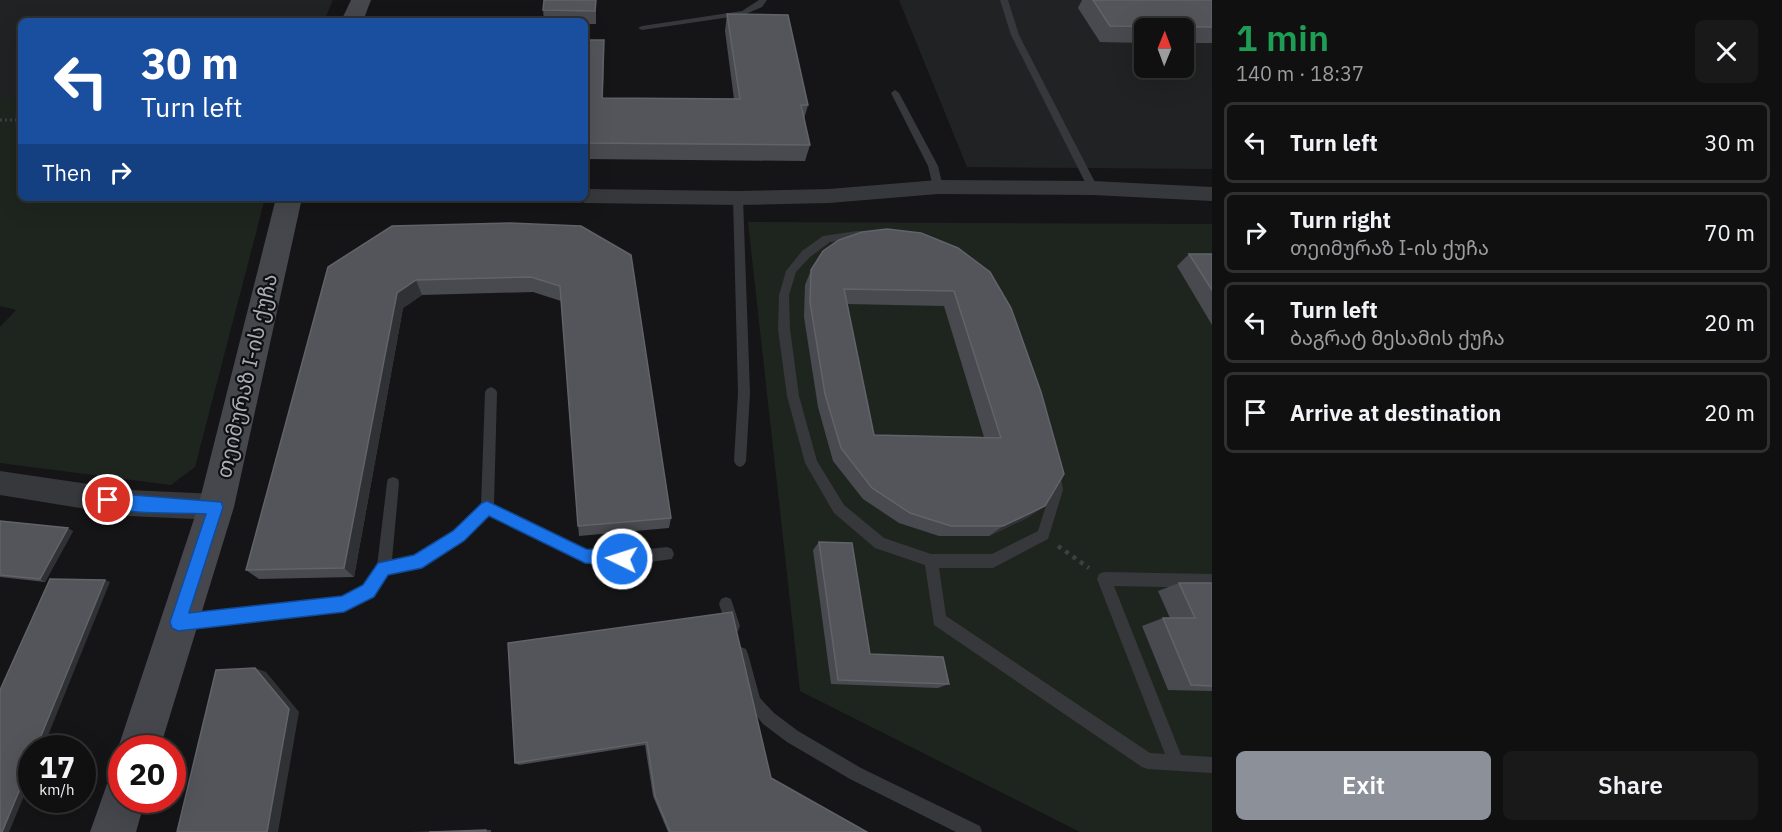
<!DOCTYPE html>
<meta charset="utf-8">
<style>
:root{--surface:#101011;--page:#19191a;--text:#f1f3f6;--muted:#9c9d9f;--line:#303031;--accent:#8c9099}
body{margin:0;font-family:"IBM Plex Sans","Noto Sans Georgian",sans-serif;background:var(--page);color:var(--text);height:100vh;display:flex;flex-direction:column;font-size:22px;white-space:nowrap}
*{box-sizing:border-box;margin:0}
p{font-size:20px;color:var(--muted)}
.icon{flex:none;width:33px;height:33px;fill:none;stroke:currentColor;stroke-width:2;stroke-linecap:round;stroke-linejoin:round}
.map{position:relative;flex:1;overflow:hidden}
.drawer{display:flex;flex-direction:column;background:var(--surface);width:570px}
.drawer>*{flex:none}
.guide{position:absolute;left:18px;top:18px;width:570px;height:183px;border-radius:9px;box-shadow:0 6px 24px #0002,0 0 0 2px var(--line);background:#1a4fa0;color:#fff;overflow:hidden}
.needle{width:39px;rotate:1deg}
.fabs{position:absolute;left:1134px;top:18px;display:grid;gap:12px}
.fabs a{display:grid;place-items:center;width:60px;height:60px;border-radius:9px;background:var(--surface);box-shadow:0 6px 24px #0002,0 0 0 2px var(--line);font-size:30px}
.speed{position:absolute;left:18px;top:735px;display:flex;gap:12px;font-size:30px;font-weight:700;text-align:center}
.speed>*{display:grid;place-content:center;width:78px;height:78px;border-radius:50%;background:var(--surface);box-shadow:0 6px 24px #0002,0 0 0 2px var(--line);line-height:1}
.speed small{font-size:15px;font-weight:400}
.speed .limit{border:9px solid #d22;background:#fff;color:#111}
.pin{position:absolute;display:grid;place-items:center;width:51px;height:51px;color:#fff;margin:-26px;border:3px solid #fff;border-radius:50%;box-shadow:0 2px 6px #0007}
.me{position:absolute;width:66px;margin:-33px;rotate:274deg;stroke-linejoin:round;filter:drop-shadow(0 0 4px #0008)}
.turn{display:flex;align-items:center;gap:21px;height:126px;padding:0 24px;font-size:27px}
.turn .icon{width:78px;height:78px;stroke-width:2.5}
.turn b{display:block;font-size:42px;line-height:51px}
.then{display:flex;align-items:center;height:57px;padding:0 24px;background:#0003;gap:12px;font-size:22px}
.round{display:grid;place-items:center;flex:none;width:63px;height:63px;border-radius:9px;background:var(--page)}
.headline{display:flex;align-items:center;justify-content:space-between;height:102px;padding:0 24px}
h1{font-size:36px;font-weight:600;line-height:45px;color:#1e9e55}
.cta{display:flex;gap:12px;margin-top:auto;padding:12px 24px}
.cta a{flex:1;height:69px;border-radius:9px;background:var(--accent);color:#fff;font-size:24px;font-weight:600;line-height:69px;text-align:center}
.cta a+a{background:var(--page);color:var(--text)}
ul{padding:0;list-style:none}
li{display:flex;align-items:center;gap:18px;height:81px;margin:0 12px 9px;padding:0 12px;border:3px solid var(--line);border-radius:9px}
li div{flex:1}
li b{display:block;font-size:22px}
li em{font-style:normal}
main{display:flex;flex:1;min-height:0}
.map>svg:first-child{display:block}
.built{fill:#212224;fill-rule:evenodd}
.green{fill:#1e251e}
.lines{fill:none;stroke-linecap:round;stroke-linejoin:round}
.path-far1{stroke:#3d3f43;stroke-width:3;stroke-dasharray:2 3;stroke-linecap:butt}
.path{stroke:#3d3f43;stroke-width:4.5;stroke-dasharray:4 5;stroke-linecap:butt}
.lane{fill:#37383c;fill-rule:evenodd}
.street{fill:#37383c;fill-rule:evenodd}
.secondary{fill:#45474c;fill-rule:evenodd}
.wall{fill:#494a4f;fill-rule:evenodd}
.shaded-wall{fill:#303134}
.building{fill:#53555a;stroke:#616369;stroke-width:1.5;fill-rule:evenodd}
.route{fill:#1a73e8;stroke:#114b97;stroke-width:1.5}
.labels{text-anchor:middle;stroke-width:4.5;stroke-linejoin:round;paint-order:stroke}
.street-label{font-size:21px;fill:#a8adb7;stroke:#101012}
</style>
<main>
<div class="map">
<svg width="1212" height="832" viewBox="0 0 1212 832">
<rect width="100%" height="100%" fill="#151517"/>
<g class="built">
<polygon points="0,0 333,0 324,21 21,21 21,98 0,98"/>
<path d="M899,0H1212V169L967,167ZM1144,28H1184V68H1144Z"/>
</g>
<g class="green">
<polygon points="0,98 21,98 21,198 265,198 195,467 171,485 0,463 0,327 16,310 0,306"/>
<polygon points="748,222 1212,224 1212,832 1080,832 800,691"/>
</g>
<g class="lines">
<polyline class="path-far1" points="0,120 21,120"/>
<polyline class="path" points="1058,546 1089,568"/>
<g class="lane">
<polygon points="759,0 767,0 762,7 744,15 642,30 638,28 642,26 742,11"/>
<polygon points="1000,0 1008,0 1019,35 1098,188 1096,190 1093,191 1088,188 1011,35"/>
<polygon points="895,90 899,93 938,166 943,187 941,189 935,189 933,187 928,166 891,93"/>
<polygon points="738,195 743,198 750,393 746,461 744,465 740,467 736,465 734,461 738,393 733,198"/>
<path d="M857,231H896L945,248L979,275L1007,310L1033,370L1054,437L1063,490L1048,539L993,568H939L946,616L1150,753L1165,754L1097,579L1099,574L1104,572L1212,574V588L1114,586L1181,755L1212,757V773L1148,769L1142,767L934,625L925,565L875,548L834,513L805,463L787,396L778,329L779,295L786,271L802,251L823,236ZM857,239H895L937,254L971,281L998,315L1021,370L1042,437L1051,490L1038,531L992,554H931L884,538L844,505L817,461L799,396L790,329L789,295L796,272L810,257L830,242Z"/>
<polygon points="491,387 495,389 497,392 494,505 586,550 622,552 667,547 672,549 674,554 672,559 622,566 585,563 489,515 464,540 422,567 388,574 373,596 344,611 185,629 180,627 178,622 180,617 185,615 343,597 363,586 377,566 387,483 388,479 393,477 398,479 399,483 392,560 415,556 454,532 481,506 485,392 487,389"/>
<polygon points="726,597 731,599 740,626 738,631 733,633 728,631 719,604 721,599"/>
<polygon points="741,647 746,649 748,654 760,698 774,713 798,731 861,768 980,826 982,832 956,832 850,779 787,742 763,724 750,708 743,692 734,654 736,649"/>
</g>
<g class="street">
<polygon points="938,180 1093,181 1212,187 1212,201 1093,195 938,194 829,203 738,205 585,203 576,198 585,198 585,189 738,191 829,189"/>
<polygon points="0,471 129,490 216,494 226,498 230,507 226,516 216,520 129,516 0,495"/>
</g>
<g class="secondary">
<polygon points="351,0 371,0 363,21 341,21"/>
<polygon points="276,198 302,198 234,507 160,748 122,748 122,758 118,748 198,507"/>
<polygon points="122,778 122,800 145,800 136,832 90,832 107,784"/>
</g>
</g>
<g class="wall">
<polygon points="596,0 596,24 585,24 585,21 544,21 543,10"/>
<polygon points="1082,0 1212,0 1212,43 1184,43 1184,28 1144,28 1144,43 1100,42 1078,8"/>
<polygon points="727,14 808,105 804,119 810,145 805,161 585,159 585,40 604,57 603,98 734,99 725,31"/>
<polygon points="581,226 671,518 669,528 579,536 561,301 533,292 422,295 403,308 354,577 259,579 246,570 328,267"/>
<path d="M958,248L1029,517L989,536H939L899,523L863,499L833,461L818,407L804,317L805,285L811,270ZM847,304L944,306L984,437L874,435Z"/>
<polygon points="1189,254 1212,254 1212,325 1177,266"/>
<polygon points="0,521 73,531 45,582 0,577"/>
<polygon points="819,542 870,654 949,684 938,688 831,684 813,550"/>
<polygon points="1179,583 1212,583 1212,691 1168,690 1142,626 1163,618 1170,618 1158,591"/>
<polygon points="508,643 771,778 867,832 668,832 653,796 645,745 519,765 515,763"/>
<polygon points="491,830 491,832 410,832"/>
</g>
<g class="shaded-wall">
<polygon points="416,280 422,295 403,308 354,577 344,568 397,293"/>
<polygon points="1045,506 1029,517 989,536 1003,526"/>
<polygon points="68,528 73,531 45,582 40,579"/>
<polygon points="105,580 110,582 43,748 36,748"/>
<polygon points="255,668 266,672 299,712 278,832 267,832"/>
<polygon points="32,760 32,777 9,832 2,832"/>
</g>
<g class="building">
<polygon points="544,0 596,0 595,11 543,10"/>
<polygon points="1093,0 1212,0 1212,27 1110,26"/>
<polygon points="727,14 788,15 808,105 801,105 810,145 585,143 585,40 604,40 602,98 740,99"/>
<polygon points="510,223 581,226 631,255 671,518 578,526 560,286 531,277 416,280 397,293 344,568 246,570 328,267 392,226"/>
<path d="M887,229L921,233L958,248L990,272L1011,308L1041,392L1064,474L1045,506L1003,526H951L910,513L872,488L841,448L825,394L810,302L811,270L823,251L839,240L862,232ZM844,289L954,291L1001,438L874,435Z"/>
<polygon points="1189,254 1212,254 1212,290"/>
<polygon points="0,521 68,528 40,579 0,575"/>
<polygon points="819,542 852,543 870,654 943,657 949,684 838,680"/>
<polygon points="50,579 105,580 36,748 32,748 32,760 2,832 0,832 0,690"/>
<polygon points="1179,583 1212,583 1212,686 1191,685 1163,618 1195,618"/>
<polygon points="732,612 771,778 867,832 670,832 655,796 647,742 515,763 508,643"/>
<polygon points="255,668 289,709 267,832 177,832 216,670"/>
<polygon points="486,830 486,832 429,832"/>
</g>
<path class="route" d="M108,493L221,502L223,507L189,613L342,596L363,585L378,563L414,555L453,531L482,503L487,501L586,549L622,551L627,553L629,559L627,564L622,566L585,563L489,516L464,541L422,568L388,575L374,597L344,612L178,631L172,628L170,622L206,514C175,512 131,516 103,505L101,500L103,495Z"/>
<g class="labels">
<g class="street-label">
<text transform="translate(247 376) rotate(-77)" y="7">თეიმურაზ I-ის ქუჩა</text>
</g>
</g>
</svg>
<div class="fabs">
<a><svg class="needle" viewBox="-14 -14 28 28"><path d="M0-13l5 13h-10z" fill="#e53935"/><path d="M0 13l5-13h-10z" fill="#9c9d9f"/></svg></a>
</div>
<div class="speed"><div>17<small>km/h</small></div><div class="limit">20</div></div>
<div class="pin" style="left:108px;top:500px;background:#d93025"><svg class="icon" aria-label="arrive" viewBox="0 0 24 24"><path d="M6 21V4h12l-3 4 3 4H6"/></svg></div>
<svg class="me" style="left:622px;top:559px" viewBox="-20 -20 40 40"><circle r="17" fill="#1a73e8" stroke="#fff" stroke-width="3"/><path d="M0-11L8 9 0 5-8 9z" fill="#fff"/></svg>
<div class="guide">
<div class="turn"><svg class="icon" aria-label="left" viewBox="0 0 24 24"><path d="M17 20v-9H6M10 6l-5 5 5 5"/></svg><div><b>30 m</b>Turn left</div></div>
<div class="then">Then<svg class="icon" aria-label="right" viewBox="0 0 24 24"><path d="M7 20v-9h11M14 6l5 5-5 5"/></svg></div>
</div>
</div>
<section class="drawer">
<div class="headline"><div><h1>1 min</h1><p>140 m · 18:37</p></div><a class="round"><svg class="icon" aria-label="close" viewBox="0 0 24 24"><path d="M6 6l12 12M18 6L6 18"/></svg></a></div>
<ul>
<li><svg class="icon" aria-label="left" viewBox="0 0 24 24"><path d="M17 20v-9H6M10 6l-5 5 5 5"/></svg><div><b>Turn left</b></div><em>30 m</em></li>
<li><svg class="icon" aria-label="right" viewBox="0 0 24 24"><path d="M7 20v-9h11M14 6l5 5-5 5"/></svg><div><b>Turn right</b><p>თეიმურაზ I-ის ქუჩა</p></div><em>70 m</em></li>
<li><svg class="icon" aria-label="left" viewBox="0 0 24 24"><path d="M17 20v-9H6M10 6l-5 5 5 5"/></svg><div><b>Turn left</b><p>ბაგრატ მესამის ქუჩა</p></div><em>20 m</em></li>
<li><svg class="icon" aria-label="arrive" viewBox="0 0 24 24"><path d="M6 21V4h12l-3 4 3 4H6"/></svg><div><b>Arrive at destination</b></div><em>20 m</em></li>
</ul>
<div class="cta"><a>Exit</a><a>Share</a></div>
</section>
</main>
